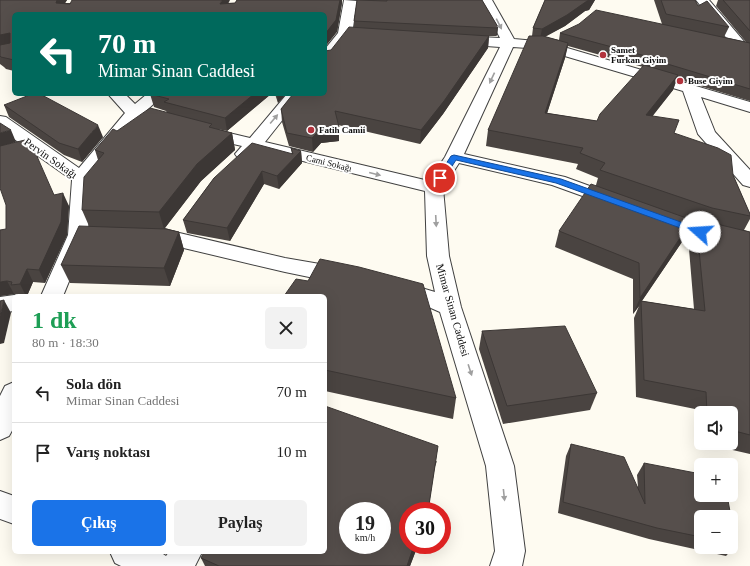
<!DOCTYPE html>
<html lang="tr">
<meta charset="utf-8">
<style>
:root{--surface:#fff;--page:#f2f2f2;--text:#222;--muted:#767676;--line:#e0e0e0;--accent:#1a73e8}
body{margin:0;font-family:"Times New Roman",serif;background:var(--page);color:var(--text);height:100vh;display:flex;flex-direction:column;font-size:15px;white-space:nowrap}
*{box-sizing:border-box;margin:0}
p{font-size:13px;color:var(--muted)}
.icon{flex:none;width:22px;height:22px;fill:none;stroke:currentColor;stroke-width:2;stroke-linecap:round;stroke-linejoin:round}
.map{position:relative;flex:1;overflow:hidden}
.side{position:absolute;left:12px;top:294px;width:315px;height:260px;display:flex;flex-direction:column;background:var(--surface);border-radius:6px;box-shadow:0 4px 16px #0002}
.side>*{flex:none}
.guide{position:absolute;left:12px;top:12px;width:315px;height:84px;border-radius:6px;box-shadow:0 4px 16px #0002;background:#00695c;color:#fff;overflow:hidden}
.fabs{position:absolute;left:694px;top:406px;display:grid;gap:8px}
.fabs a{display:grid;place-items:center;width:44px;height:44px;border-radius:6px;background:var(--surface);box-shadow:0 4px 16px #0002;font-size:20px}
.speed{position:absolute;left:339px;top:502px;display:flex;gap:8px;font-size:20px;font-weight:700;text-align:center}
.speed>*{display:grid;place-content:center;width:52px;height:52px;border-radius:50%;background:var(--surface);box-shadow:0 4px 16px #0002;line-height:1}
.speed small{font-size:10px;font-weight:400}
.speed .limit{border:6px solid #d22;background:#fff;color:#111}
.pin{position:absolute;display:grid;place-items:center;width:34px;height:34px;color:#fff;margin:-17px;border:2px solid #fff;border-radius:50%;box-shadow:0 1px 4px #0007}
.me{position:absolute;width:44px;margin:-22px;rotate:289deg;stroke-linejoin:round;filter:drop-shadow(0 0 3px #0008)}
.turn{display:flex;align-items:center;gap:14px;height:84px;padding:0 20px;font-size:18px}
.turn .icon{width:52px;height:52px;stroke-width:2.5}
.turn b{display:block;font-size:28px;line-height:34px}
.round{display:grid;place-items:center;flex:none;width:42px;height:42px;border-radius:6px;background:var(--page)}
.headline{display:flex;align-items:center;justify-content:space-between;height:68px;padding:0 20px}
h1{font-size:24px;font-weight:600;line-height:30px;color:#1e9e55}
.cta{display:flex;gap:8px;margin-top:auto;padding:8px 20px}
.cta a{flex:1;height:46px;border-radius:6px;background:var(--accent);color:#fff;font-size:16px;font-weight:600;line-height:46px;text-align:center}
.cta a+a{background:var(--page);color:var(--text)}
ul{padding:0;list-style:none}
li{display:flex;align-items:center;gap:12px;height:60px;padding:0 20px;border-top:1px solid var(--line)}
li div{flex:1}
li b{display:block;font-size:15px}
li em{font-style:normal}
.map>svg:first-child{display:block}
.lines{fill:none;stroke-linecap:round;stroke-linejoin:round}
.minor-casing{stroke:#414141;stroke-width:2}
.minor{fill:#fff;fill-rule:evenodd}
.wall{fill:#4a4441;fill-rule:evenodd}
.shaded-wall{fill:#3c3735}
.building{fill:#564f4c;stroke:#3c3735;fill-rule:evenodd}
.oneway{fill:#9f9f9f}
.route{fill:#1a73e8;stroke:#114b97}
.poi-dot{fill:#b2333d;stroke:#fff;stroke-width:1.5}
.labels{text-anchor:middle;stroke-width:4;stroke-linejoin:round;paint-order:stroke}
.far-poi-label{font-size:9px;font-weight:bold;fill:#0e0e0e;stroke:#fff;text-anchor:start}
.far-street-label{font-size:9px;fill:#0e0e0e;stroke:#fff}
.street-label{font-size:11px;fill:#0e0e0e;stroke:#fff}
</style>
<div class="map">
<svg width="750" height="566" viewBox="0 0 750 566">
<rect width="100%" height="100%" fill="#fefbf1"/>
<g class="lines">
<g class="minor-casing">
<g id="minor">
<polygon points="344,0 357,1 352,34 330,61 325,62 325,49 338,33"/>
<path d="M479,0H492L514,39L547,42L750,102V112L701,97L715,132L750,170V187L743,185L698,134L683,91L541,49L513,47L464,154L565,177L620,197L623,201L620,205L613,207L552,185L459,163L443,188L449,256L461,307L514,466L525,551L522,566H490L495,551L486,466L440,312L415,301L390,295L387,289L390,283L398,281L435,292L427,256L425,191L258,150C251,157 247,160 238,158L235,154L242,146L198,136L196,132L198,128L204,127L250,138L287,94H303L265,142L429,181L445,157L500,47L458,44L453,43L451,40L453,37L458,36L500,38L484,7Z"/>
<polygon points="696,0 709,0 747,45 749,48 747,51 742,52 737,51"/>
<polygon points="108,94 125,94 135,104 147,94 164,94 146,111 174,118 176,122 174,126 168,127 138,119 90,179 88,235 63,296 41,296 68,235 72,180 0,129 0,116 6,117 79,168 125,113"/>
<polygon points="152,230 171,231 285,258 343,268 351,271 354,276 351,281 343,284 285,272 171,245 145,242 142,237 145,232"/>
<polygon points="14,295 18,296 14,296 14,311 0,313 0,297"/>
<polygon points="14,382 14,427 9,436 0,440 0,396 5,386"/>
<polygon points="0,491 14,496 14,524 0,519"/>
<polygon points="110,552 160,552 166,556 169,552 202,552 195,566 121,566 115,563"/>
</g>
</g>
<use href="#minor" class="minor"/>
</g>
<g class="wall">
<polygon points="0,0 67,0 65,3 235,3 237,0 342,0 342,3 337,32 14,14 14,71 6,69 4,67 0,64"/>
<polygon points="357,0 482,0 498,27 497,35 496,36 489,36 488,48 443,114 420,144 338,125 339,141 321,143 313,152 289,146 282,122 281,109 331,50 354,28 354,21"/>
<path d="M545,0H595L589,10L585,11L565,26L545,37L559,40L560,33L662,24L654,0H695L698,6L729,27L724,37L746,42L716,6L718,0H750V101L677,79L673,90L652,116L674,133L733,175L750,214V219L744,230L750,232V454L702,443H731V413H701V443L697,442L695,409L636,397L634,318L639,306L633,314V279L555,247L559,231L596,185L598,178L576,169L578,164L486,146L488,130L532,36L533,28ZM568,46L643,67L597,121L547,113L565,58ZM692,220L695,221L688,237L694,309L642,301L686,236Z"/>
<polygon points="150,94 271,94 227,131 212,128 213,128 232,133 235,150 201,181 165,228 179,232 184,250 170,286 70,283 61,265 89,226 82,210 98,160 95,150 117,131 167,113 166,111 154,107"/>
<polygon points="275,94 286,94 278,103"/>
<polygon points="4,105 103,137 82,162 64,155 9,117"/>
<polygon points="16,142 54,195 69,206 67,235 45,283 33,282 27,296 18,296 17,294 14,294 0,296 6,229 6,205"/>
<polygon points="291,148 301,151 302,163 279,189 264,184 230,241 187,233 183,220 214,178 292,154"/>
<polygon points="325,296 456,398 453,419 325,391"/>
<polygon points="482,331 597,393 590,410 503,424 479,349"/>
<polygon points="571,444 638,487 637,475 644,463 701,517 701,547 731,547 731,518 736,545 726,556 649,539 558,513 566,456"/>
<polygon points="437,461 408,545 418,545 410,566 205,566 201,558"/>
</g>
<g class="shaded-wall">
<polygon points="57,0 67,0 62,8 56,3"/>
<polygon points="222,0 230,0 223,14 220,4"/>
<polygon points="340,0 342,0 342,3 337,32 325,47 325,34"/>
<polygon points="590,0 595,0 589,10 585,11 565,26 540,39 542,29 587,1"/>
<polygon points="498,27 497,35 496,36 497,28"/>
<polygon points="10,33 14,42 0,48 0,35"/>
<polygon points="489,36 488,48 443,114 420,144 421,130"/>
<polygon points="568,43 565,58 542,129 545,113"/>
<polygon points="678,75 673,90 641,131 646,115"/>
<polygon points="254,94 271,94 227,131 225,118"/>
<polygon points="277,94 286,94 278,103"/>
<polygon points="98,125 103,137 82,162 78,149"/>
<polygon points="339,127 339,141 321,143 313,152 312,138 320,130"/>
<polygon points="11,130 16,142 0,147 0,133"/>
<polygon points="232,133 235,150 201,181 164,229 159,212 197,164"/>
<polygon points="301,151 302,163 279,189 277,176"/>
<polygon points="262,171 264,184 230,241 227,228"/>
<polygon points="63,193 69,206 67,235 45,283 39,270"/>
<polygon points="692,220 686,236 641,302 641,301 639,306 633,314 640,298"/>
<polygon points="179,232 184,250 170,286 164,268"/>
<polygon points="27,269 33,282 27,296 26,296 20,284"/>
<polygon points="7,281 14,294 0,296 0,282"/>
<polygon points="4,300 11,313 4,343 0,344 0,316"/>
<polygon points="438,446 428,511 426,511"/>
<polygon points="414,545 418,545 410,566 407,566"/>
</g>
<g class="building">
<polygon points="0,0 57,0 56,3 70,4 72,0 222,0 220,4 235,3 237,0 340,0 336,20 325,34 325,14 14,14 14,60 1,57 0,56 0,45 10,43 10,33 0,35"/>
<polygon points="357,0 387,1 387,0 482,0 498,27 497,28 354,21"/>
<polygon points="545,0 590,0 587,1 567,15 542,29 533,28"/>
<polygon points="661,0 695,0 698,6 707,1 729,27 666,14"/>
<polygon points="723,0 750,0 750,31"/>
<polygon points="596,10 750,43 750,89 651,59 653,58 560,33 579,24"/>
<polygon points="349,27 489,36 444,101 421,130 335,111 339,127 320,130 312,138 287,133 281,109 293,94 325,94 325,51 331,50"/>
<polygon points="529,36 543,36 568,43 545,113 597,121 600,114 644,65 678,75 646,115 679,120 674,133 718,148 731,155 733,175 750,214 750,216 712,208 600,170 605,163 580,153 583,148 488,130"/>
<polygon points="32,94 40,94 98,125 78,149 59,143 4,105"/>
<polygon points="150,94 254,94 225,118 164,102 169,99"/>
<polygon points="150,108 212,124 209,127 232,133 197,164 159,212 82,210 84,177 104,153 95,150 113,129 117,131"/>
<polygon points="0,123 11,130 0,133"/>
<polygon points="25,140 32,145 54,195 63,193 61,222 39,270 27,269 20,284 11,285 12,282 7,281 0,282 0,230 6,229 6,205 0,188 0,146"/>
<polygon points="252,143 293,154 291,148 301,151 277,176 262,171 227,228 183,220 214,178"/>
<polygon points="591,184 692,220 640,298 639,263 559,231"/>
<polygon points="696,219 750,232 750,435 731,430 731,413 707,413 706,392 644,380 641,301 705,311"/>
<polygon points="79,226 166,229 179,232 164,268 61,265"/>
<polygon points="320,259 359,267 423,284 456,398 325,370 325,296 284,296 296,279 308,281"/>
<polygon points="4,300 0,316 0,301"/>
<polygon points="565,326 597,393 507,406 482,331"/>
<path d="M325,406L438,446L429,505L426,511H408V545H414L407,566H219L201,558L204,552H325ZM348,511H382V545H348Z"/>
<polygon points="571,444 624,457 645,504 644,463 701,474 701,495 727,495 731,517 701,517 701,537 657,528 563,502"/>
<polygon points="731,518 736,545 731,544"/>
</g>
<defs><path id="oneway-solid" d="M-6-.8H1V-3.2L6.5 0L1 3.2V.8H-6Z"/></defs>
<g class="oneway">
<use href="#oneway-solid" transform="translate(499 24) rotate(63)"/>
<use href="#oneway-solid" transform="translate(492 78) rotate(115)"/>
<use href="#oneway-solid" transform="translate(274 119) rotate(-50)"/>
<use href="#oneway-solid" transform="translate(375 174) rotate(14)"/>
<use href="#oneway-solid" transform="translate(436 221) rotate(87)"/>
<use href="#oneway-solid" transform="translate(470 370) rotate(72)"/>
<use href="#oneway-solid" transform="translate(504 495) rotate(84)"/>
</g>
<polygon class="route" points="454,155 561,179 703,230 704,232 703,234 697,234 556,183 456,160 443,180 438,180 437,178 451,156"/>
<g class="poi-dot">
<circle cx="603" cy="55" r="4"/>
<circle cx="680" cy="81" r="4"/>
<circle cx="311" cy="130" r="4"/>
</g>
<g class="labels">
<g class="far-poi-label">
<text x="611" y="53">Samet<tspan x="611" dy="10">Furkan Giyim</tspan></text>
<text x="688" y="84">Buse Giyim</text>
<text x="319" y="133">Fatih Camii</text>
</g>
<g class="far-street-label">
<text transform="translate(329 163) rotate(14)" y="3">Cami Sokağı</text>
</g>
<g class="street-label">
<text transform="translate(51 158) rotate(35)" y="4">Pervin Sokağı</text>
<text transform="translate(453 310) rotate(74)" y="4">Mimar Sinan Caddesi</text>
</g>
</g>
</svg>
<div class="fabs">
<a><svg class="icon" aria-label="sound" viewBox="0 0 24 24"><path d="M4 9h4l5-4v14l-5-4H4zM17 9q2 3 0 6"/></svg></a>
<a>+</a>
<a>−</a>
</div>
<div class="speed"><div>19<small>km/h</small></div><div class="limit">30</div></div>
<div class="pin" style="left:440px;top:178px;background:#d93025"><svg class="icon" aria-label="arrive" viewBox="0 0 24 24"><path d="M6 21V4h12l-3 4 3 4H6"/></svg></div>
<svg class="me" style="left:700px;top:232px" viewBox="-20 -20 40 40"><circle r="19" fill="#fff"/><path d="M0-13L10 11 0 6-10 11z" fill="#1a73e8"/></svg>
<div class="guide">
<div class="turn"><svg class="icon" aria-label="left" viewBox="0 0 24 24"><path d="M17 20v-9H6M10 6l-5 5 5 5"/></svg><div><b>70 m</b>Mimar Sinan Caddesi</div></div>
</div>
<section class="side">
<div class="headline"><div><h1>1 dk</h1><p>80 m · 18:30</p></div><a class="round"><svg class="icon" aria-label="close" viewBox="0 0 24 24"><path d="M6 6l12 12M18 6L6 18"/></svg></a></div>
<ul>
<li><svg class="icon" aria-label="left" viewBox="0 0 24 24"><path d="M17 20v-9H6M10 6l-5 5 5 5"/></svg><div><b>Sola dön</b><p>Mimar Sinan Caddesi</p></div><em>70 m</em></li>
<li><svg class="icon" aria-label="arrive" viewBox="0 0 24 24"><path d="M6 21V4h12l-3 4 3 4H6"/></svg><div><b>Varış noktası</b></div><em>10 m</em></li>
</ul>
<div class="cta"><a>Çıkış</a><a>Paylaş</a></div>
</section>
</div>
